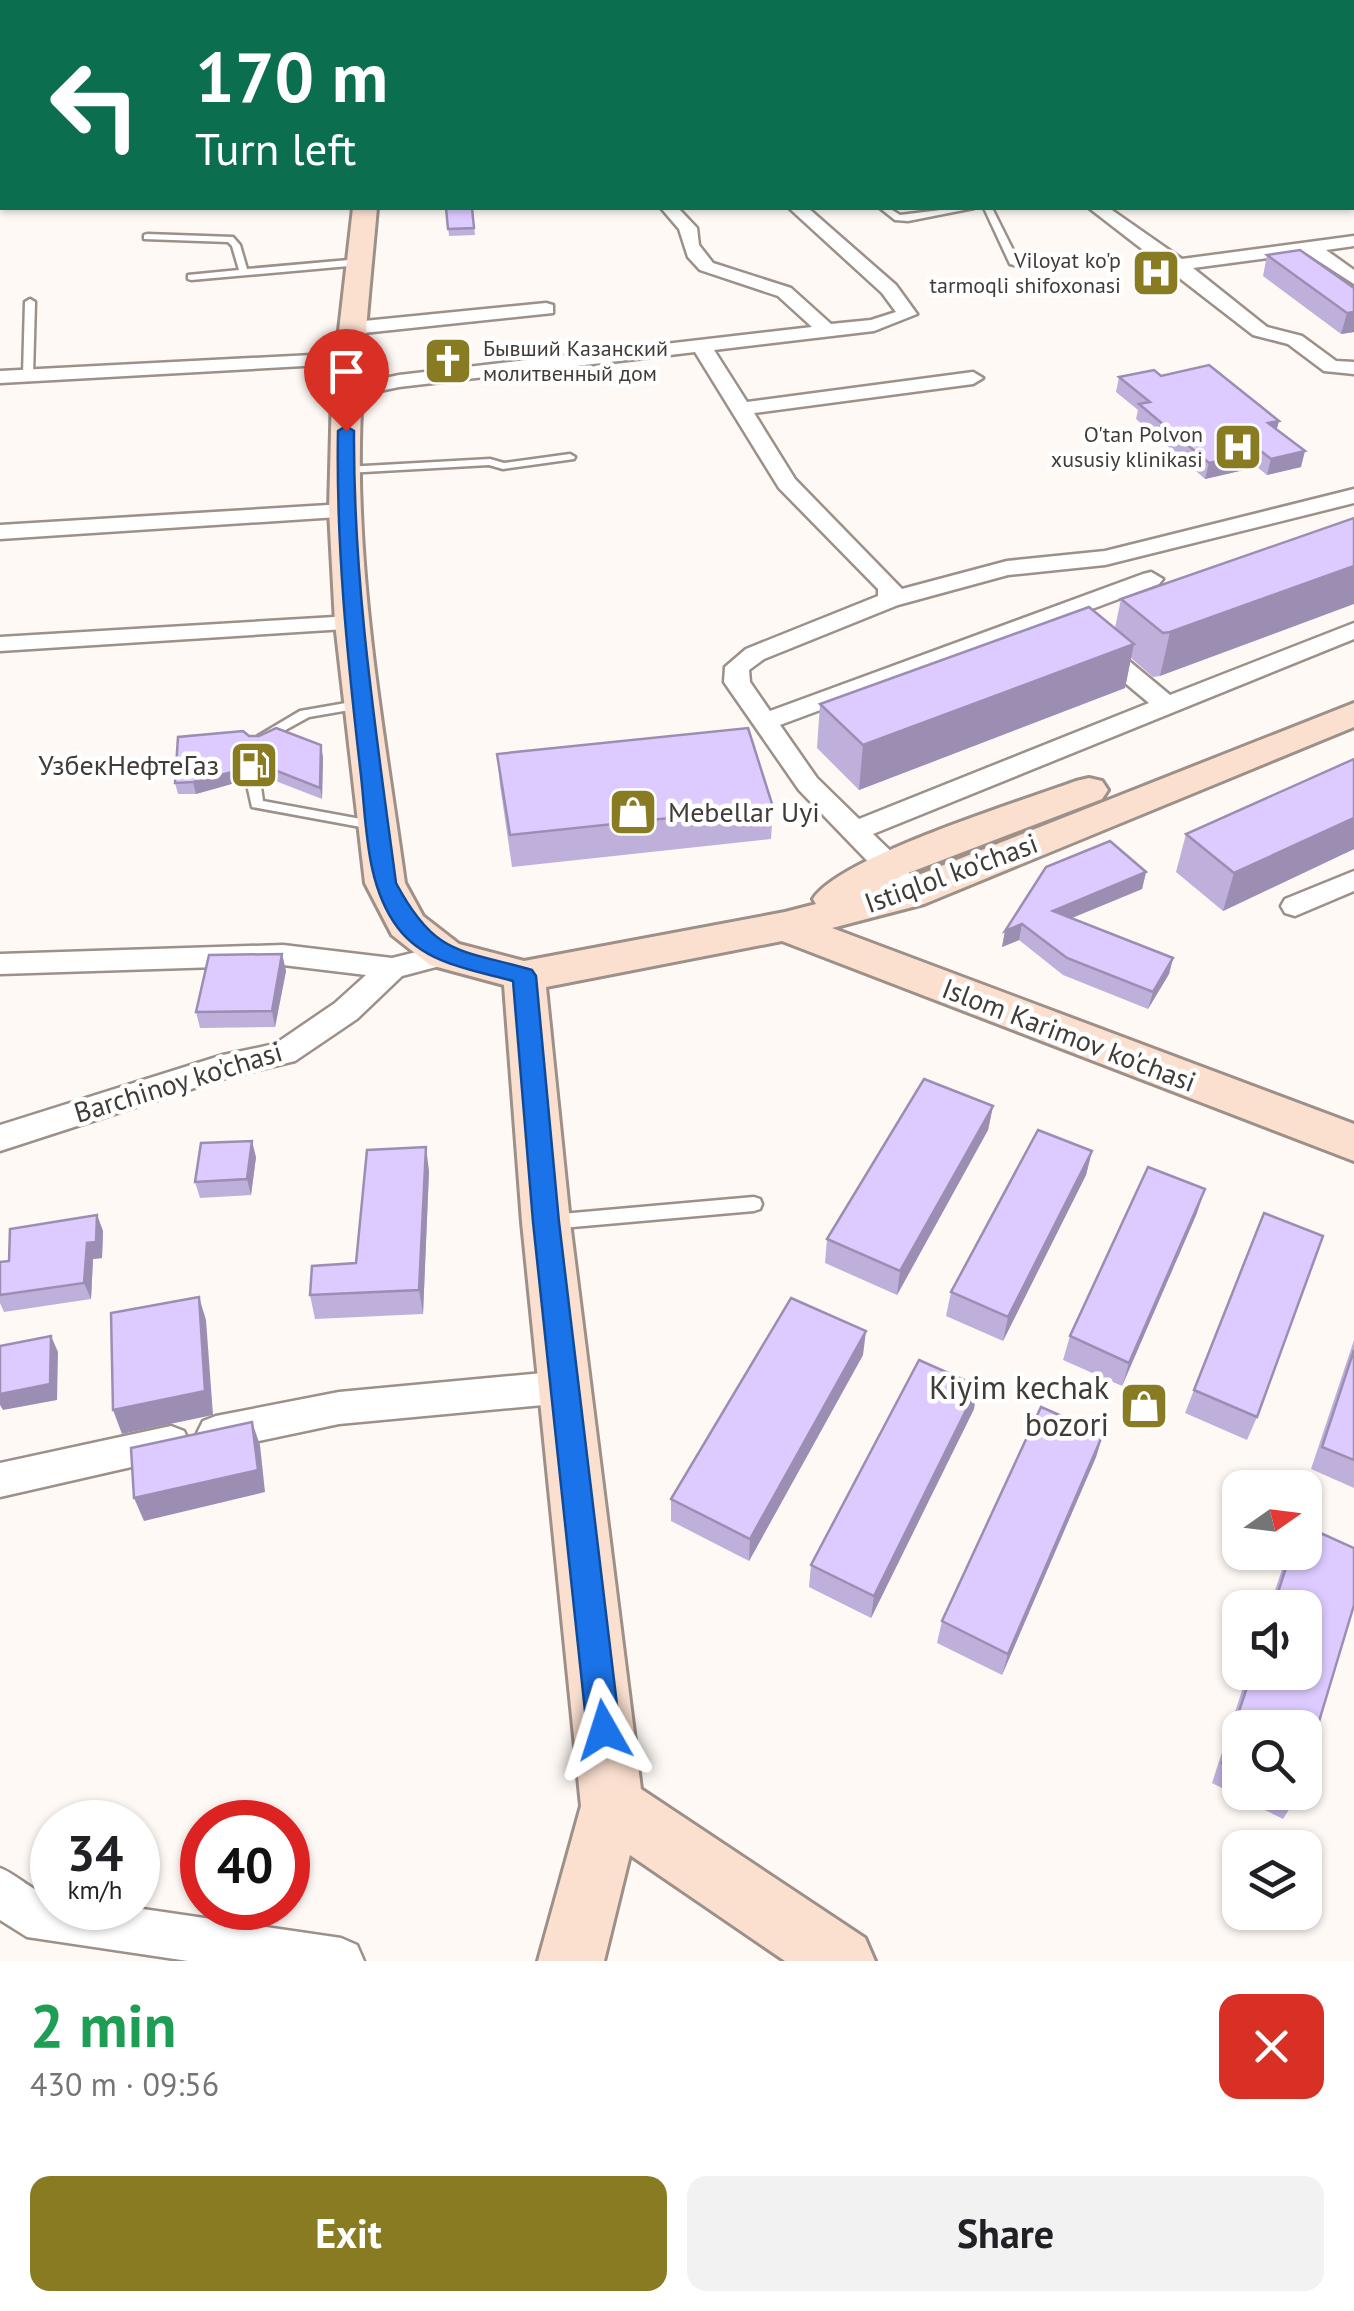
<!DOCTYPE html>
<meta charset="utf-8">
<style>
:root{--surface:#fff;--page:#f2f2f2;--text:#202124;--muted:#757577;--accent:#897b21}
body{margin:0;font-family:"PT Sans",sans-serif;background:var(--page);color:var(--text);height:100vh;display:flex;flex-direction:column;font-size:38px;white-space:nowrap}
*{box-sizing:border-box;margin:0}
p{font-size:32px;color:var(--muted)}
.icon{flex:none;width:55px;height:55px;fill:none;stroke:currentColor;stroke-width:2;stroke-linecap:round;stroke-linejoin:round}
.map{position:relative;height:1961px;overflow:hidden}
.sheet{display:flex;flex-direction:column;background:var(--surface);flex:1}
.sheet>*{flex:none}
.guide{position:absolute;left:0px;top:0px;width:1355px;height:210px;box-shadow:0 2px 8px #0004;background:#0b6e4f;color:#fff;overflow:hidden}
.needle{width:65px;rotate:76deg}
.tools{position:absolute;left:1222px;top:1470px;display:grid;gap:20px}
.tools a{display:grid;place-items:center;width:100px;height:100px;border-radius:20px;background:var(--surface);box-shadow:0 2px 8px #0004;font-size:50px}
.speed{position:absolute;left:30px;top:1800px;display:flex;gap:20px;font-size:50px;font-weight:700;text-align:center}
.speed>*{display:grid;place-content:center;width:130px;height:130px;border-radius:50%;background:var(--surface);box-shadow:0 2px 8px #0004;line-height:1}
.speed small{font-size:25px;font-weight:400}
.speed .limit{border:15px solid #d22;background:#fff;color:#111}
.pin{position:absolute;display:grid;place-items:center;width:85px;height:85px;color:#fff;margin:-102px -42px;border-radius:50% 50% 50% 0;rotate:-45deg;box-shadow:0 0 10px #0007}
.pin .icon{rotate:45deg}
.me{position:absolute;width:110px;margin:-55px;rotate:354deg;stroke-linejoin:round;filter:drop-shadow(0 0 8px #0008)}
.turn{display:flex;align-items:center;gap:35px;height:210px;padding:0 30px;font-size:45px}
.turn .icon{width:130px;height:130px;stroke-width:2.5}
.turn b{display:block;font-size:70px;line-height:85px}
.round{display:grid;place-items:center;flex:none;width:105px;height:105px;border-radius:20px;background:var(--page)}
.head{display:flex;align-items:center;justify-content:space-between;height:170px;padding:0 30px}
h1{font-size:60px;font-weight:600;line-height:75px;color:#1e9e55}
.primary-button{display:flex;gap:20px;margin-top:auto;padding:20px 30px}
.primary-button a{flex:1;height:115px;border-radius:20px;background:var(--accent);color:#fff;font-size:40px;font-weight:600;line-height:115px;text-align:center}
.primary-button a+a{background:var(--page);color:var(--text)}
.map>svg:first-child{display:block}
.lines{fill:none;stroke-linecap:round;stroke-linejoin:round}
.lane-casing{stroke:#9c9088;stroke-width:5}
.street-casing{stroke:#9c9088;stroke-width:5}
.secondary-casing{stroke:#9c9088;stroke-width:6}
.lane{fill:#fff;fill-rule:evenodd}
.street{fill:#fff;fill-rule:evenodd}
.secondary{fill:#fbe0d0;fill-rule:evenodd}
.wall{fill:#beafdb}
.shaded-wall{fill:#9b8eb2}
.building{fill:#ddcbff;stroke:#9b8eb2;stroke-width:2.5}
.route{fill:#1a73e8;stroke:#114b97;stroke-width:2.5}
.labels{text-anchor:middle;stroke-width:9;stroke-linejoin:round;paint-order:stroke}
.far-poi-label{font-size:22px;fill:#413c38;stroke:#fff;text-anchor:end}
.poi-label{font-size:28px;fill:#413c38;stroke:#fff;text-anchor:end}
.street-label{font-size:28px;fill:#413c38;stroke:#fff}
.near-poi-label{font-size:32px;fill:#413c38;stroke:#fff;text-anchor:end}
</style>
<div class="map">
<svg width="1354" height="1961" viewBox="0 0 1354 1961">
<rect width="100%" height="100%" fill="#fef9f5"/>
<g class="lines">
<g class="lane-casing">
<g id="lane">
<rect x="0" y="52" width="2" height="4"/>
<rect x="0" y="89" width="2" height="4"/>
<polygon points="880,208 889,208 900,215 957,208 974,208 908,221 895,220"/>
<polygon points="984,208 992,208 1020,264 1018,266 1010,264"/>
<polygon points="147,234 233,237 240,245 247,269 360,259 365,262 360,265 191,280 188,279 188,275 239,270 232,246 228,242 144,239 144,235"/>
<polygon points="30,299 35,302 33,375 28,378 23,375 25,302"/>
<polygon points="570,454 575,457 574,459 503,469 489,465 346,473 341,470 346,467 490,459 504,463"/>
<polygon points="363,700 369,704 367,707 309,717 269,739 259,739 258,736 300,711"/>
<polygon points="253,776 260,780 263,801 377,822 384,826 377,830 252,807 246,780"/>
<polygon points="754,1197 760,1199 762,1204 760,1209 754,1211 550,1229 544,1227 542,1222 544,1217 550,1215"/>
</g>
</g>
<g class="street-casing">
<g id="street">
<polygon points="1275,0 1291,0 1292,2 1277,2"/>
<rect x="1352" y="16" width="2" height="8"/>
<rect x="1352" y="59" width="2" height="9"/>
<polygon points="1352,119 1354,120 1352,135"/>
<rect x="0" y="180" width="2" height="10"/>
<rect x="1352" y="180" width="2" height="10"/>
<polygon points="661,208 678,208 697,228 699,245 713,263 791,288 831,324 871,320 896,312 882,293 789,208 808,208 896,285 917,314 874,331 714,350 747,402 973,372 983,378 973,384 754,413 795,479 902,589 1007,561 1105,551 1354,489 1354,503 1105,565 1008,575 898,605 764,659 749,670 750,682 770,711 1143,574 1151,572 1163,579 1159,584 780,725 817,778 859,819 1149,703 1087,651 1084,646 1087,641 1105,641 1170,695 1354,623 1354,639 873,834 899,859 924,894 920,901 900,901 879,873 799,790 724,682 725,667 746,649 878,596 878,589 779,488 695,352 399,387 346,398 336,392 339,388 399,375 812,327 778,296 700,270 688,257 679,229"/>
<polygon points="1089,208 1109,208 1182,259 1354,236 1354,246 1326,250 1354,270 1354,284 1306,253 1193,268 1267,327 1302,336 1336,361 1354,362 1354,374 1324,371 1288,344 1253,335"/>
<polygon points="546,303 553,305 553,313 354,334 344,328 354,322"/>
<polygon points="351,353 361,359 358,363 0,383 0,371"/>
<polygon points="345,504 356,511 353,516 0,539 0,525"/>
<polygon points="352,616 361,618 364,623 361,628 0,651 0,637"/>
<polygon points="1354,871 1354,891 1295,916 1285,913 1281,906 1285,899"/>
<polygon points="283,945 392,958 445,945 455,948 460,955 455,962 402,976 357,1019 295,1061 225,1078 0,1151 0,1125 223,1055 275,1044 335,1003 366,975 283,965 0,974 0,954"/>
<polygon points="565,1371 578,1376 583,1387 578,1398 565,1403 339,1424 216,1450 203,1445 197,1433 203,1421 216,1416 339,1392"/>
<polygon points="171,1426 184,1431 190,1443 184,1455 0,1497 0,1463"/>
<path d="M0,1868C20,1876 31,1892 52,1895V1908H136L341,1938L357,1945L364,1961H188L27,1937L0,1920Z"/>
</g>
</g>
<g class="secondary-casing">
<path id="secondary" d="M353,208H377C368,309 356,410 361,512C366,637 388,760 405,883L423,916L459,944L524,961L785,912L816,904L813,899C839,857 1022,801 1076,781L1089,778L1102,781L1108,790L1102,799L903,875L884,887L898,883L1354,703V727L924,904L832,928L1354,1124V1161L782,941L546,987L570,1222L641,1789L865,1938L875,1961H785L630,1855L604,1961H538L581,1806L522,1222L504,985L430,965L392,935L365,883L335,623L329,511L332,392Z"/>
</g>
<use href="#lane" class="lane"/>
<use href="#street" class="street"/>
<use href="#secondary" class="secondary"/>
</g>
<g class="wall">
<polygon points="1352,133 1354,133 1354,178 1352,177"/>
<polygon points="446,208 472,208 475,235 449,236"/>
<polygon points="1267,255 1354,288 1354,332 1341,334 1263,276"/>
<polygon points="1161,376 1277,430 1301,467 1267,475 1257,467 1205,479 1136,419 1138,410 1116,392 1119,377"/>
<polygon points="1354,518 1160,676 1153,677 1131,658 1125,688 859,790 817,748 820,704 1115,628 1121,599"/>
<polygon points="249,736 323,757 322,799 255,773 242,781 196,794 178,794 175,783"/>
<polygon points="497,754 773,807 771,839 512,867 500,785"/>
<polygon points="1354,759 1354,849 1223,911 1176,872 1186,834"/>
<polygon points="1146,872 1142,889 1072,918 1173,958 1169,974 1148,1009 1063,975 1019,940 1002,947 1005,931"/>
<polygon points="282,954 286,971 275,1027 200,1028 196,1012"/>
<polygon points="993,1106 988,1130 897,1295 825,1263 827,1239"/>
<polygon points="1092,1151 1086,1175 1003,1341 946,1316 951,1292"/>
<polygon points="256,1157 251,1195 200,1198 195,1182"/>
<polygon points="429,1171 423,1314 315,1319 310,1295 356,1263"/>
<polygon points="1197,1213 1122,1386 1063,1360 1070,1336"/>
<polygon points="97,1215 103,1231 102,1258 93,1259 91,1299 4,1312 0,1303 0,1262 9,1261"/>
<polygon points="1354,1340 1354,1488 1311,1469"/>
<polygon points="863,1355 749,1561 671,1521 671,1499"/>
<polygon points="1194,1390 1257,1417 1247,1440 1185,1413"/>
<polygon points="974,1409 871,1618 809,1587 811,1565"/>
<polygon points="1103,1434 1096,1457 1002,1675 937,1643 942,1621"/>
<polygon points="1305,1526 1354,1548 1354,1605 1305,1768 1305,1728 1240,1728 1240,1792 1298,1792 1295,1800 1283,1819 1212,1783 1248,1672 1305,1672 1305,1608 1269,1608 1288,1552 1305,1552"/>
</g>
<g class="shaded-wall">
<polygon points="1354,312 1354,332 1341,334 1347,313"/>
<polygon points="1279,421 1275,436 1268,423"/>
<polygon points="1261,451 1257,467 1205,479 1209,463"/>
<polygon points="1305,451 1301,467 1267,475 1271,459"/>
<polygon points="1354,566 1354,604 1160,676 1170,632"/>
<polygon points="1134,644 1125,688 859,790 863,745"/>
<polygon points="321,745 323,757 322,799 320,788"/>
<polygon points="252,761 255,773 242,781 196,794 193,782"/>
<polygon points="1354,818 1354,849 1223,911 1234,873"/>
<polygon points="1146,872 1142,889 1050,927 1053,911"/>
<polygon points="1022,924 1019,940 1002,947 1005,931"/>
<polygon points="282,954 286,971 275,1027 272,1011"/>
<polygon points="1173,958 1169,974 1148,1009 1153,992"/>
<polygon points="993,1106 988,1130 897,1295 900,1271"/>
<polygon points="252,1141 256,1157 251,1195 247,1179"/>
<polygon points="426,1147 429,1171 423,1314 419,1290"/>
<polygon points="1092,1151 1086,1175 1003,1341 1008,1317"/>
<polygon points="1205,1189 1197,1213 1122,1386 1129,1363"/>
<polygon points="97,1215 103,1231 102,1258 93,1259 91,1299 84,1283 87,1243"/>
<polygon points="199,1297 206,1320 213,1415 122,1434 113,1410"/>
<polygon points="866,1331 863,1355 749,1561 750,1539"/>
<polygon points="51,1336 58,1352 57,1400 3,1410 0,1405 0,1394"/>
<polygon points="978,1386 974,1409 871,1618 874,1596"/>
<polygon points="252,1422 260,1445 265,1492 144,1521 134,1498"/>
<polygon points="1103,1434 1096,1457 1002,1675 1008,1654"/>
</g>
<g class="building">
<polygon points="644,0 764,0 766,2 645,2"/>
<polygon points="1352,133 1354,133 1354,155 1352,154"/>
<polygon points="446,208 472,208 474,228 448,229"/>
<polygon points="1300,250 1354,288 1354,312 1347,313 1267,255"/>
<polygon points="1209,365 1279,421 1268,423 1305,451 1271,459 1261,451 1209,463 1139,404 1150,402 1119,377 1154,370 1161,376"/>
<polygon points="1354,518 1354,566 1170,632 1163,633 1121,599"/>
<polygon points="1089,607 1134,644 863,745 820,704"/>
<polygon points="276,728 321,745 320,788 252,761 240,770 193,782 175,783 178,737 243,731 249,736 259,736"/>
<polygon points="748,728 773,807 510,835 497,754"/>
<polygon points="1354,759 1354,818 1234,873 1186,834"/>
<polygon points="1110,841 1146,872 1053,911 1173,958 1153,992 1067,958 1022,924 1005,931 1046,867"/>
<polygon points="282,954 272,1011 196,1012 209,955"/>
<polygon points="924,1079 993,1106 900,1271 827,1239"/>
<polygon points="1038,1130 1092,1151 1008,1317 951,1292"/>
<polygon points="252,1141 247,1179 195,1182 201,1143"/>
<polygon points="426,1147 419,1290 310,1295 312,1266 356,1263 367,1150"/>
<polygon points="1148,1167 1205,1189 1129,1363 1070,1336"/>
<polygon points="1264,1213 1323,1236 1257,1417 1194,1390"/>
<polygon points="97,1215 96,1242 87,1243 84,1283 0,1295 0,1262 9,1261 10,1229"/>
<polygon points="199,1297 205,1391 113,1410 111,1313"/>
<polygon points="791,1298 866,1331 750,1539 671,1499"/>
<polygon points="51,1336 50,1384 0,1394 0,1346"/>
<polygon points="1354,1350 1354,1460 1322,1447"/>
<polygon points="919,1360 978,1386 874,1596 811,1565"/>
<polygon points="1041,1407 1103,1434 1008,1654 942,1621"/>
<polygon points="252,1422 258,1470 134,1498 131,1448"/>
<polygon points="1305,1526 1354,1548 1354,1605 1305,1768 1305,1728 1240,1728 1240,1772 1222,1763 1252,1672 1305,1672 1305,1608 1273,1608 1291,1552 1305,1552"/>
<polygon points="1281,1792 1298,1792 1295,1800"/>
</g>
<path class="route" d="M346,426L354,431C353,584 376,732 396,883C435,956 459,949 532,970L536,976L559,1222L620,1730L615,1741L604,1746L592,1741L587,1730L533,1222L513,981C473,970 425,964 398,928C364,883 367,821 360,767C347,654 336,544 338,431Z"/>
<defs>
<g id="hospital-square" transform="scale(2.5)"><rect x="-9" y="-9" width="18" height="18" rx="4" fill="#897b21" stroke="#fff"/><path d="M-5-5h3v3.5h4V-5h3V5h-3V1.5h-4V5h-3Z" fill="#fff"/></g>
<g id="church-square" transform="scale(2.5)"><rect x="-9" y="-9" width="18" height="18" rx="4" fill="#897b21" stroke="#fff"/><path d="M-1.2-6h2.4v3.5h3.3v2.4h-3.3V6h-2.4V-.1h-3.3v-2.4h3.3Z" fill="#fff"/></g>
<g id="fuel-square" transform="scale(2.5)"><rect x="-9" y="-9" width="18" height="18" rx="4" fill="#897b21" stroke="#fff"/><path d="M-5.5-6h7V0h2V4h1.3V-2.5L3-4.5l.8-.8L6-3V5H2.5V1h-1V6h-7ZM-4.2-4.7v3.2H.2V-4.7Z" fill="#fff"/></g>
<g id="shop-square" transform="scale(2.5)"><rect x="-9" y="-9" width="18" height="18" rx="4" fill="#897b21" stroke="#fff"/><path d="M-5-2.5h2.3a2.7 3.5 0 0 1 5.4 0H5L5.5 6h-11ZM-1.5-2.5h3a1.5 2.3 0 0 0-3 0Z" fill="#fff"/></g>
</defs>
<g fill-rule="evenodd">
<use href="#hospital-square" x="1156" y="273"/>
<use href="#church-square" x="448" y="361"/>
<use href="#hospital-square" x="1238" y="447"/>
<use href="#fuel-square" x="254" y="765"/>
<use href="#shop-square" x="633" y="812"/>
<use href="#shop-square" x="1144" y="1406"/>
</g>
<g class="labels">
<g class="far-poi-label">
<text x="1121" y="268">Viloyat ko'p<tspan x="1121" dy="25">tarmoqli shifoxonasi</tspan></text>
<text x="483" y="356" text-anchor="start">Бывший Казанский<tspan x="483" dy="25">молитвенный дом</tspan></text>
<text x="1203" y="442">O'tan Polvon<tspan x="1203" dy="25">xususiy klinikasi</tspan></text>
</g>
<g class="poi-label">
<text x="219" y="775">УзбекНефтеГаз</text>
<text x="668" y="822" text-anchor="start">Mebellar Uyi</text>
</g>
<g class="street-label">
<text transform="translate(951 873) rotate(-20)" y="10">Istiqlol ko'chasi</text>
<text transform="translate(1069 1035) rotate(21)" y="10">Islom Karimov ko'chasi</text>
<text transform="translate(178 1082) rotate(-17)" y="10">Barchinoy ko'chasi</text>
</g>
<g class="near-poi-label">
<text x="1109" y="1399">Kiyim kechak<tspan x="1109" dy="37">bozori</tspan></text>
</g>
</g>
</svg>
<div class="tools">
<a><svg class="needle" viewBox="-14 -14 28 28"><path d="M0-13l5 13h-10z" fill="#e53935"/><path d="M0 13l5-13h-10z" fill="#757577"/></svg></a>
<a><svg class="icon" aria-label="sound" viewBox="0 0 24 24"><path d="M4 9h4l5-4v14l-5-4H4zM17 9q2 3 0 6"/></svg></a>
<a><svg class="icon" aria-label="search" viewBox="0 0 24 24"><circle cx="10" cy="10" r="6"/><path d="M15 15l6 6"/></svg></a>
<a><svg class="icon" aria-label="layers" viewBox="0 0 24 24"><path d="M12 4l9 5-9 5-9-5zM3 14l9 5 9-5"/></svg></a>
</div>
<div class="speed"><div>34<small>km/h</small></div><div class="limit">40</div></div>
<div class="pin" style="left:346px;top:431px;background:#d93025"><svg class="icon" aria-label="arrive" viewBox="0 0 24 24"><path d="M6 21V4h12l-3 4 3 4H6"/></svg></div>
<svg class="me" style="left:604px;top:1730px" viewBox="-20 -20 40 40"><path d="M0-17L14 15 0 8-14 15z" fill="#1a73e8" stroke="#fff" stroke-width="4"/></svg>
<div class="guide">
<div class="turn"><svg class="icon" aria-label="left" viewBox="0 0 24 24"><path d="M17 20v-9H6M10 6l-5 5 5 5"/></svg><div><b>170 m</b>Turn left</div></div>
</div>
</div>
<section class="sheet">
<div class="head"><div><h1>2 min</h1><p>430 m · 09:56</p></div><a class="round" style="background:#d93025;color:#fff"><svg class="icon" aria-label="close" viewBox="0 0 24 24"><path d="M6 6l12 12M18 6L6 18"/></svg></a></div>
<div class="primary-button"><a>Exit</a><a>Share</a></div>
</section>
